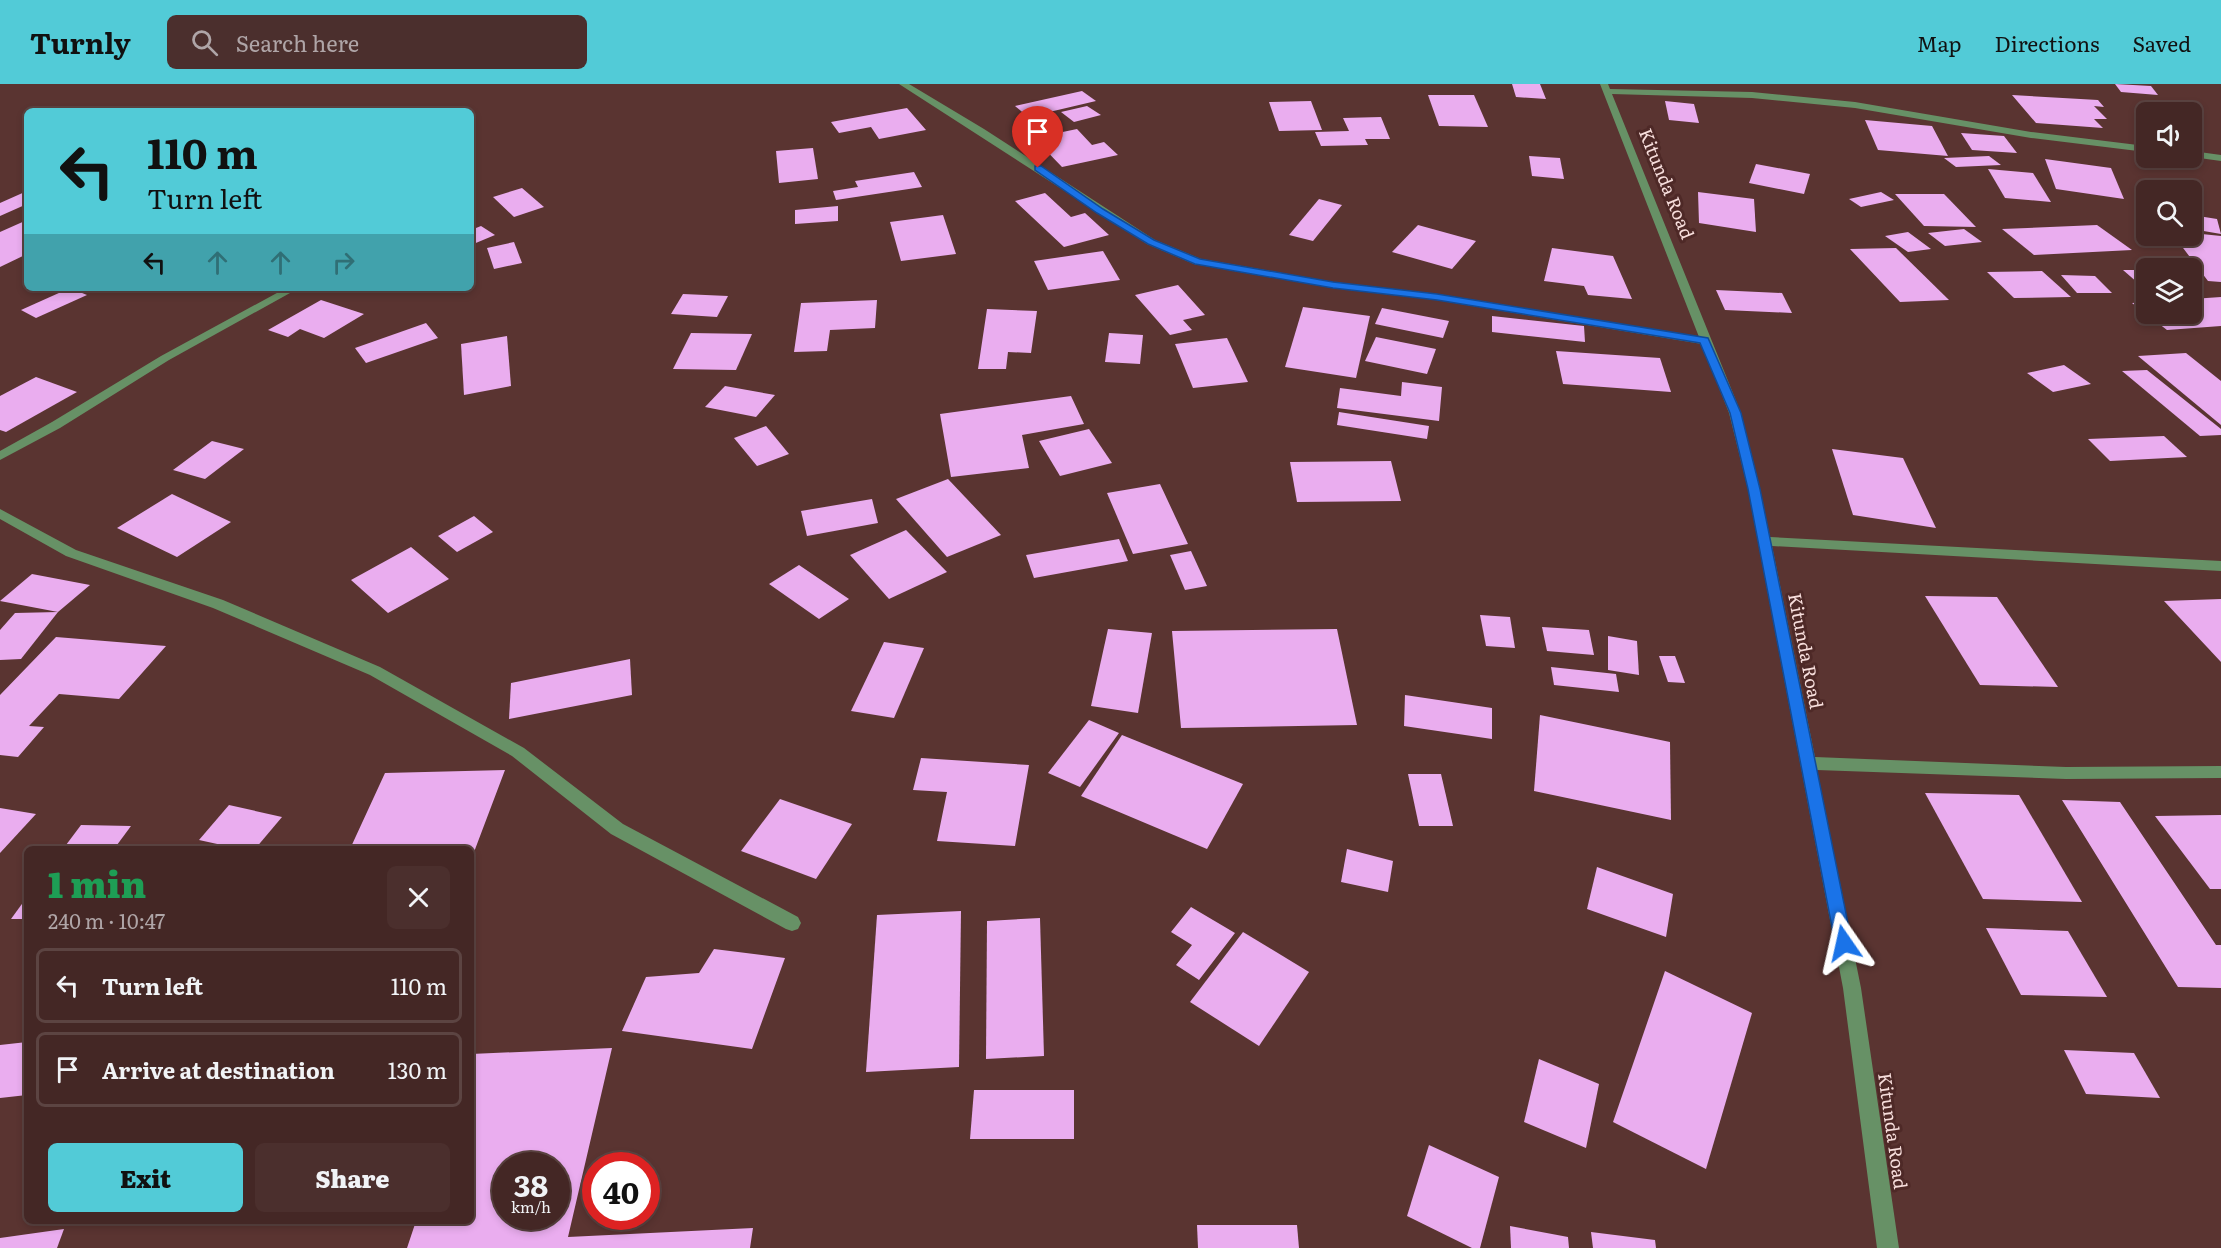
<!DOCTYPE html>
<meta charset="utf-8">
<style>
:root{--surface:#442725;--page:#4b2f2d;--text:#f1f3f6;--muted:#afa5a7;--line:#5c4442;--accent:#52cbd7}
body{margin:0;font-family:Literata,serif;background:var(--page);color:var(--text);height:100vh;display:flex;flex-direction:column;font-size:22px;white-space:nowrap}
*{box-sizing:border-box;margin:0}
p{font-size:20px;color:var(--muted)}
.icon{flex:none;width:33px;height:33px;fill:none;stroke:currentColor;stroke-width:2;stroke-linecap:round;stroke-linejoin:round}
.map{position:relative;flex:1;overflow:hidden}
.side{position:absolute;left:24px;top:762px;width:450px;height:378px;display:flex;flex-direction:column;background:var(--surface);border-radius:9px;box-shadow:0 3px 9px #0003,0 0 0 2px var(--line)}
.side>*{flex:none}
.top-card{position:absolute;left:24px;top:24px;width:450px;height:183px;border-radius:9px;box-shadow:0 3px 9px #0003,0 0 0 2px var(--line);background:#52cbd7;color:#111;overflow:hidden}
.tools{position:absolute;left:2136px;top:18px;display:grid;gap:12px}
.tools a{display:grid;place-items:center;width:66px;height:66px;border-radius:9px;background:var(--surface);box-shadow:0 3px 9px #0003,0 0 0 2px var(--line);font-size:30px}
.speed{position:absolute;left:492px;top:1068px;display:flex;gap:12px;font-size:30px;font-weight:700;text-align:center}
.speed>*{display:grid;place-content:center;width:78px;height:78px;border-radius:50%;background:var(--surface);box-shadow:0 3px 9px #0003,0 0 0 2px var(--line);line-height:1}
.speed small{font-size:15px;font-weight:400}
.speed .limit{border:9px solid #d22;background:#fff;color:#111}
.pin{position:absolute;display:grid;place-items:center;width:51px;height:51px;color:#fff;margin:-62px -26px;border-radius:50% 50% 50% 0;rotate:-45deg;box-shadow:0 0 6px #0007}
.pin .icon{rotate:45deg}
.me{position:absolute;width:66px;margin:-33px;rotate:349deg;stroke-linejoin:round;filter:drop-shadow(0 0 4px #0008)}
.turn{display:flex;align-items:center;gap:21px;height:126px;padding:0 24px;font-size:27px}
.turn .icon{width:78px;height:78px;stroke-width:2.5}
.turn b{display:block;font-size:42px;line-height:51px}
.lanes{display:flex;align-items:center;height:57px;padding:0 24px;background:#0003;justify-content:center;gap:30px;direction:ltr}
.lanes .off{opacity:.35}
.round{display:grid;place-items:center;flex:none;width:63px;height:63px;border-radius:9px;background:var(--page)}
.headline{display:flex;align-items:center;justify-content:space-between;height:102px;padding:0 24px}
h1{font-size:36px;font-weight:800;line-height:45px;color:#1e9e55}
.button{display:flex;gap:12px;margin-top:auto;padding:12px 24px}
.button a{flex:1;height:69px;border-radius:9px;background:var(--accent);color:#111;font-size:24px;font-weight:800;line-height:69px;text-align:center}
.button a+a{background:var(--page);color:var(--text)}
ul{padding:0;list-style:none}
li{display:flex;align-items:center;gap:18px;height:75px;margin:0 12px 9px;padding:0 12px;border:3px solid var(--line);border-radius:9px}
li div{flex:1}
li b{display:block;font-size:22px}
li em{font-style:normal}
header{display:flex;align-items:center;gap:36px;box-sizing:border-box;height:84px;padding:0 30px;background:var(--accent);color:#111}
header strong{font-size:28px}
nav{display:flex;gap:33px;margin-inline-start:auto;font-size:21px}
.search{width:420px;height:54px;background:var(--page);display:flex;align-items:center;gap:15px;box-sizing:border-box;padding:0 21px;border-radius:9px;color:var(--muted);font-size:22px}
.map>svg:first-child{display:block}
.building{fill:#eaadef;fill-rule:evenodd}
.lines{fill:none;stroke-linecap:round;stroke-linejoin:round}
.minor{fill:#679166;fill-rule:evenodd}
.route{fill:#1a73e8;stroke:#114b97;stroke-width:1.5}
.labels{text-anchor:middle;stroke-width:6;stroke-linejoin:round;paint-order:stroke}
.street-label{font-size:18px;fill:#f7dedc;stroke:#4e2927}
</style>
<header>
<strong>Turnly</strong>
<div class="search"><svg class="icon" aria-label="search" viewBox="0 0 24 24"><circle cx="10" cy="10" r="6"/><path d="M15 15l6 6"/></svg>Search here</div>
<nav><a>Map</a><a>Directions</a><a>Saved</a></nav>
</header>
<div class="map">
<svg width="2221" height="1164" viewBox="0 0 2221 1164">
<rect width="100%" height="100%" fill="#5a3431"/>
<g class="building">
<polygon points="1512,0 1540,0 1546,15 1516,13"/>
<polygon points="2115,0 2151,2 2158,11 2121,8"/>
<polygon points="1082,7 1096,17 1028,33 1015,22"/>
<polygon points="1428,11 1474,11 1488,43 1439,42"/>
<polygon points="2012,11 2098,16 2104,23 2094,22 2107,35 2094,35 2103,44 2036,39"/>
<polygon points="1311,17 1322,46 1279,47 1269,18"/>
<polygon points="1665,17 1694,20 1699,39 1669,36"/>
<polygon points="1087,22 1101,31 1074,38 1061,28"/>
<polygon points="907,24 926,46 879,55 871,43 839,49 831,38"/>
<polygon points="1381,33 1390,55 1365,55 1368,61 1321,62 1315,48 1349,47 1343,34"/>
<polygon points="1865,36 1932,42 1948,72 1878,66"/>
<polygon points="1077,45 1092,61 1104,58 1118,71 1062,83 1034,54"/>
<polygon points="1961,49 2004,52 2017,69 1972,66"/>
<polygon points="813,64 818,95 779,99 776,67"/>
<polygon points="1529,72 1560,74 1564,95 1532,92"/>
<polygon points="1989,72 2001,81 1956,83 1944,74"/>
<polygon points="2045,75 2111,84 2124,115 2056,105"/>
<polygon points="1756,80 1810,90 1804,110 1749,99"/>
<polygon points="1988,85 2033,89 2051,118 2005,114"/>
<polygon points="914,88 922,103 836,116 833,107 858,103 855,97"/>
<polygon points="522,104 544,123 514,133 493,113"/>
<polygon points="27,107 27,120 0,132 0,119"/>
<polygon points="1698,108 1754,115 1756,148 1699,139"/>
<polygon points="1881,108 1894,116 1861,123 1849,115"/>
<polygon points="1045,109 1071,133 1085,129 1109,151 1064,163 1015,117"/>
<polygon points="1895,110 1944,110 1976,143 1924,142"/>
<polygon points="1319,115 1342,121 1313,157 1289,151"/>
<polygon points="838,122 838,137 795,140 795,126"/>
<polygon points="943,131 956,170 901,177 890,138"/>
<polygon points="2192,131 2217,135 2221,150 2192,145"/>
<polygon points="27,136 27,170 0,183 0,148"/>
<polygon points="1418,141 1476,157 1452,185 1392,168"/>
<polygon points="2097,141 2132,166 2034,171 2002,145"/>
<polygon points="481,142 495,151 471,161 471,146"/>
<polygon points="1964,145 1982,158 1945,162 1928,149"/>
<polygon points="1908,148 1931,165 1908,168 1885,152"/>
<polygon points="2192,149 2221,152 2221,198 2208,197 2174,152 2192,152"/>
<polygon points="514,158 522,179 494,185 487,164"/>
<polygon points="1552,164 1613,172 1632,215 1588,211 1584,202 1544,197"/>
<polygon points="1896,164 1949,216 1900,218 1850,165"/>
<polygon points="1103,167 1120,196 1048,206 1034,177"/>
<polygon points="2123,186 2146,186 2146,206"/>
<polygon points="2042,187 2071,213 2014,214 1987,188"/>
<polygon points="2061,191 2095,192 2112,209 2077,209"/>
<polygon points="1178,201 1205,231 1183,236 1192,246 1170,251 1135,211"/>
<polygon points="70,204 87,211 36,234 21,226"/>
<polygon points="1716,206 1782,209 1792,229 1725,226"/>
<polygon points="683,210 728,212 717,233 671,230"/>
<polygon points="2221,213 2221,242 2167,246 2132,219 2146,218 2146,230 2192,230 2192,215"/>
<polygon points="321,216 364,230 324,254 300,245 288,253 268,246"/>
<polygon points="877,216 875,244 830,246 827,267 794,268 801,219"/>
<polygon points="1303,223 1370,232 1356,294 1285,283"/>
<polygon points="1382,224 1449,237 1443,254 1375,240"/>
<polygon points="987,225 1037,227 1031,269 1008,268 1006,285 978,285"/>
<polygon points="1492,232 1584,242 1585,258 1492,248"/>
<polygon points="426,239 438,254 366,279 355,264"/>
<polygon points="691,249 752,250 736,286 673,285"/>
<polygon points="1109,249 1143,251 1140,280 1105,278"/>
<polygon points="507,252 511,302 464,311 461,260"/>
<polygon points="1376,253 1436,265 1427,290 1365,277"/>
<polygon points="1227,254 1248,298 1193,304 1175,260"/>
<polygon points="1556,267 1660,274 1671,308 1563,300"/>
<polygon points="2186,269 2221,297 2221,341 2138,272"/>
<polygon points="2064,281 2091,300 2053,308 2027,289"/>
<polygon points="2147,286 2221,345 2221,351 2200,352 2122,287"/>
<polygon points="36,293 77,308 6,348 0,346 0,312"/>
<polygon points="1402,298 1442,303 1439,337 1337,324 1340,304 1401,312"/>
<polygon points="725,302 775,311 756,333 705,323"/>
<polygon points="1071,312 1084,340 1022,351 1029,384 951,393 940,330"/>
<polygon points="1339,328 1429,342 1427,355 1337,341"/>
<polygon points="766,342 789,370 757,382 734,354"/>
<polygon points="1089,345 1112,379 1060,392 1039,357"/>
<polygon points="2164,352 2187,373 2110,377 2088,355"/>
<polygon points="212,357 244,365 205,395 173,386"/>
<polygon points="1832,365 1903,374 1936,444 1853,431"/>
<polygon points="1391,377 1401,417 1297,418 1290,378"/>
<polygon points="948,395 1001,451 947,473 896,415"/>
<polygon points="1160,400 1188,460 1133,470 1107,409"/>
<polygon points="172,410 231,438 177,473 117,444"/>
<polygon points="872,415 878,439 807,452 801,427"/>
<polygon points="474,432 493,448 457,468 438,452"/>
<polygon points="906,446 947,488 889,515 850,471"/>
<polygon points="1119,455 1128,477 1034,494 1026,471"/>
<polygon points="411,463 449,495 388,529 351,496"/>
<polygon points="1191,467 1207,502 1185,506 1170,471"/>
<polygon points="799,481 849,515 819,535 769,500"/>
<polygon points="32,490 90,501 58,528 0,517"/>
<polygon points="1925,512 1997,513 2058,603 1980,601"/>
<polygon points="2221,515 2221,578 2164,517"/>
<polygon points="58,528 21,575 0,576 0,546 15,529"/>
<polygon points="1480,531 1510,533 1515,564 1486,562"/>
<polygon points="1542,543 1589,546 1594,571 1547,567"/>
<polygon points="1108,545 1152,549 1138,629 1091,622"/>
<polygon points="1337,545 1357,641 1181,644 1172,547"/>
<polygon points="1608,552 1637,557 1639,591 1608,586"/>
<polygon points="56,553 166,562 119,615 59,610 29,642 44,643 18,673 0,671 0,611"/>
<polygon points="884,558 924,564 894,634 851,627"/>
<polygon points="1659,572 1675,572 1685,599 1668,598"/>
<polygon points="630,575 632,611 509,635 511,599"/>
<polygon points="1551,583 1616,590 1619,608 1554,601"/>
<polygon points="1405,611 1492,624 1492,655 1404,642"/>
<polygon points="1540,631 1670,658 1671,736 1534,707"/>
<polygon points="1089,636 1119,649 1080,703 1048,689"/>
<polygon points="1122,651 1243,700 1207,765 1081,712"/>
<polygon points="921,674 1029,681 1015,762 937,757 947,708 913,706"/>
<polygon points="505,686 471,776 471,765 350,765 385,689"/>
<polygon points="1408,690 1441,690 1453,742 1419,742"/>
<polygon points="1925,709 2019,711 2082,818 1983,815"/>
<polygon points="780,715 852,740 816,795 741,767"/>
<polygon points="2062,716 2120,718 2216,861 2221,861 2221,904 2178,903"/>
<polygon points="229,721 282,733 255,765 240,765 199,756"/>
<polygon points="0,724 36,730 0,769"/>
<polygon points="2221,731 2221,805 2210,805 2155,732"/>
<polygon points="81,741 131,742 114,765 63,765"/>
<polygon points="1347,765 1393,777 1388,808 1341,798"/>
<polygon points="1597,783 1673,810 1666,853 1587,825"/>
<polygon points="27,813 27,835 11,835"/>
<polygon points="1191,823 1235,849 1199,896 1176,881 1192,861 1171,848"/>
<polygon points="961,827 959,983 866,988 877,831"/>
<polygon points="1040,834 1044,972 986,975 987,837"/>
<polygon points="1986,844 2068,847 2107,913 2021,911"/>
<polygon points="1243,848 1309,888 1259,962 1190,918"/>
<polygon points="714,865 785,874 752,965 622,947 646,893 699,889"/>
<polygon points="1665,887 1752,929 1706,1085 1613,1038"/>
<polygon points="27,958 27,1011 0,1014 0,961"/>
<path d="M612,964L568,1153L753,1144L750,1164H407L416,1137H471V970ZM506,1082H556V1132H506Z"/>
<polygon points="2064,966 2134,969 2160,1014 2086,1010"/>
<polygon points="1539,975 1599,1000 1586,1064 1524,1038"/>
<polygon points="974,1006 1074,1006 1074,1055 970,1055"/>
<polygon points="1429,1061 1499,1093 1480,1164 1472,1164 1407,1132"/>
<polygon points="1197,1141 1297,1141 1299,1164 1198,1164"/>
<polygon points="1510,1142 1568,1153 1569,1164 1511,1164"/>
<polygon points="64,1145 57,1164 0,1164 0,1154"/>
<polygon points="1591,1148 1655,1156 1656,1164 1593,1164"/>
</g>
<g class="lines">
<g class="minor">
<polygon points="899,0 909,0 984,45 1155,156 1201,175 1333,198 1437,210 1699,253 1600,0 1608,0 1610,5 1752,8 1855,18 2031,48 2146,62 2146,68 2031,54 1855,24 1752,14 1612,10 1741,329 1770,453 2221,477 2221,487 1772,462 1815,673 2066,683 2221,682 2221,694 2066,695 1817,686 1861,904 1899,1164 1877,1164 1843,904 1748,405 1729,329 1702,260 1437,216 1333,204 1194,180 1147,160"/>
<polygon points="2192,67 2221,71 2221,77 2192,73"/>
<polygon points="286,204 299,204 169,276 60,344 0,376 0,367 52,338 161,272"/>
<polygon points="0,425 76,466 223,516 380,583 524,664 623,740 798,833 801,839 798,845 792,847 786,845 611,750 512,672 370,591 213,524 66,472 0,435"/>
</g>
</g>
<polygon class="route" points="1035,82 1041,82 1103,125 1154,156 1200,175 1333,198 1437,210 1708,254 1741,329 1760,405 1852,859 1849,864 1844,866 1838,864 1835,859 1748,405 1730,329 1700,259 1437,216 1333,204 1195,180 1148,160 1097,129 1035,86"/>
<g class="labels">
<g class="street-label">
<text transform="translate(1666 100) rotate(68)" y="6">Kitunda Road</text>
<text transform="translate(1805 567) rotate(79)" y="6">Kitunda Road</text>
<text transform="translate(1892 1047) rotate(82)" y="6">Kitunda Road</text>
</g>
</g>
</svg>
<div class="tools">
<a><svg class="icon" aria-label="sound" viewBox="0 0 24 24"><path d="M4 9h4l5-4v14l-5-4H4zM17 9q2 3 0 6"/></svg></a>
<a><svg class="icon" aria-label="search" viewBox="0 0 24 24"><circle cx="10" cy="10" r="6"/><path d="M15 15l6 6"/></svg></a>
<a><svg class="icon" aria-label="layers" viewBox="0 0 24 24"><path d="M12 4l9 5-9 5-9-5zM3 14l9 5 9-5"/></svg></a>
</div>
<div class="speed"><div>38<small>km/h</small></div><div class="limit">40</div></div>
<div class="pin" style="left:1038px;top:84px;background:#d93025"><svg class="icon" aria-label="arrive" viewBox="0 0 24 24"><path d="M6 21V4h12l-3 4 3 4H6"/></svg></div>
<svg class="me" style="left:1844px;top:859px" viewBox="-20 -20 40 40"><path d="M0-17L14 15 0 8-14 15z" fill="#1a73e8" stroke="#fff" stroke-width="4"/></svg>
<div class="top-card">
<div class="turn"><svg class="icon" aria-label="left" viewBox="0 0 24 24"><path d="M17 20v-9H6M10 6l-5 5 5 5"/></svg><div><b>110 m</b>Turn left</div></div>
<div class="lanes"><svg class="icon" aria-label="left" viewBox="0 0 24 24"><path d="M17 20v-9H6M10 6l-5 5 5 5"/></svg><svg class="icon off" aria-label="ahead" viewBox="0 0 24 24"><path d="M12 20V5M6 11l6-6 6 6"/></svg><svg class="icon off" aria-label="ahead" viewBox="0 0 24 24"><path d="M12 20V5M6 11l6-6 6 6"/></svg><svg class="icon off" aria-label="right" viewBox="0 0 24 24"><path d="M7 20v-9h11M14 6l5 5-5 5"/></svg></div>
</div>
<section class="side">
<div class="headline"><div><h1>1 min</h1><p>240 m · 10:47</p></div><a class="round"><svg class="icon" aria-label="close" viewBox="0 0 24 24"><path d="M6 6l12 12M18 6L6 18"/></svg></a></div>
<ul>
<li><svg class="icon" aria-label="left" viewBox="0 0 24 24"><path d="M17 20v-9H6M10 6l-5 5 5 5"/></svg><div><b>Turn left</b></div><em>110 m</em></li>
<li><svg class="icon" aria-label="arrive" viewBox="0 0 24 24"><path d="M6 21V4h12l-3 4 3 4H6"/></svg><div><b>Arrive at destination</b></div><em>130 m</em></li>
</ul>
<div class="button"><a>Exit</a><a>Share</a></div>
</section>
</div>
